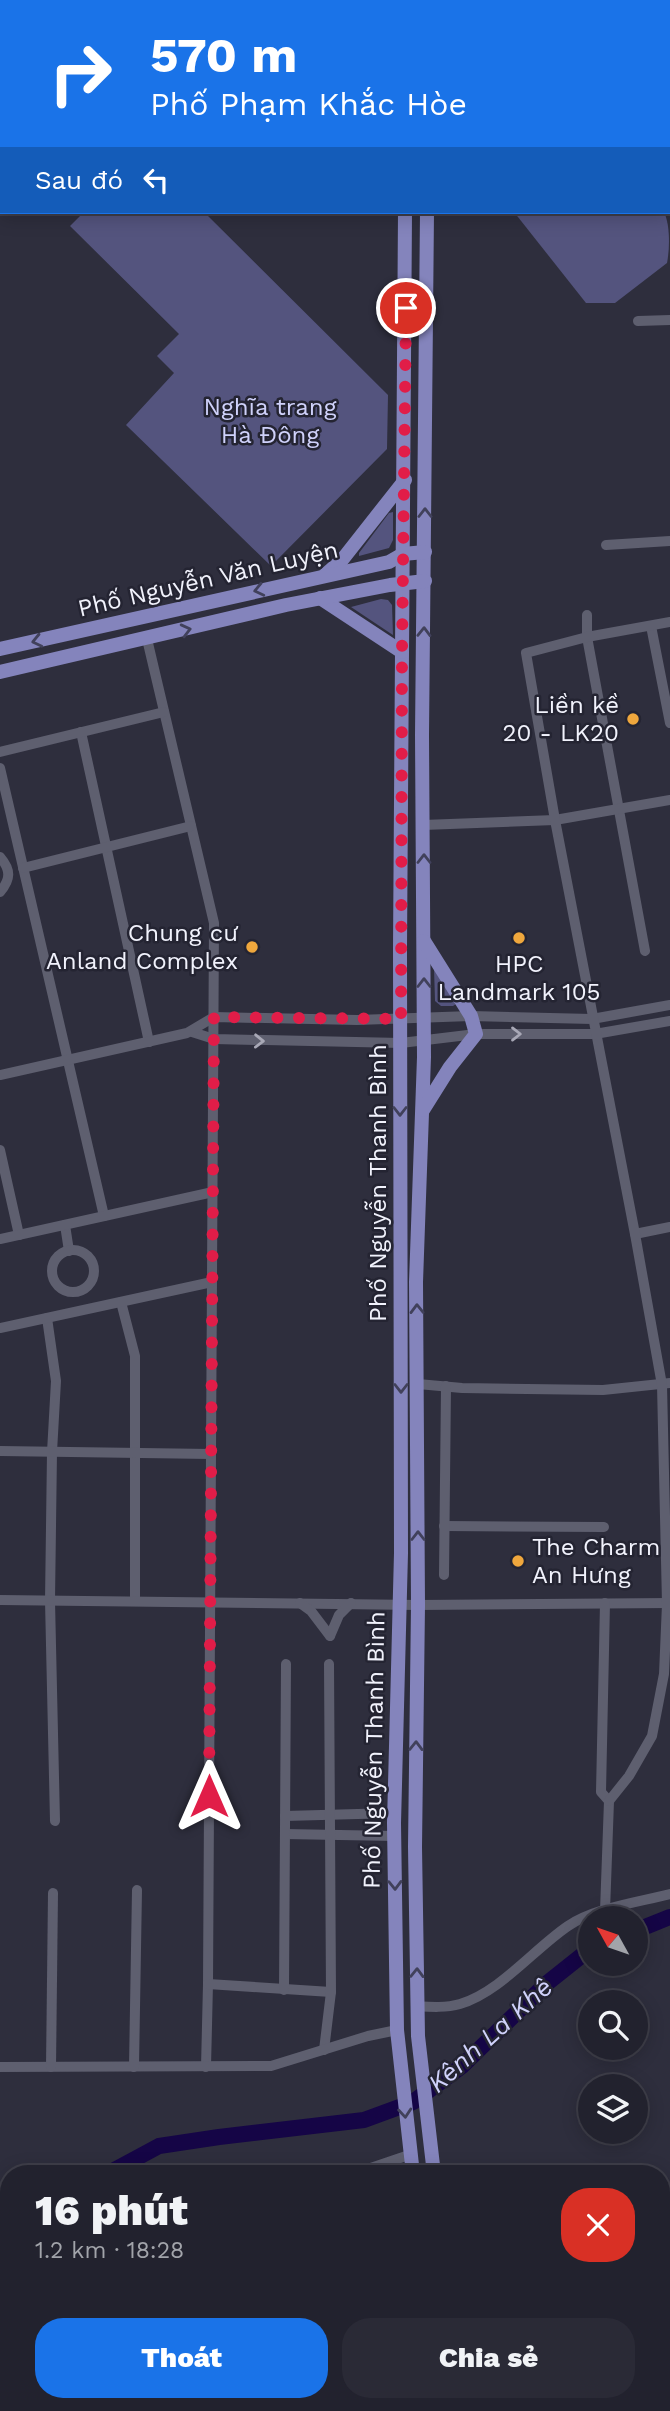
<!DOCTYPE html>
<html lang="vi">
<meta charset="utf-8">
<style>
:root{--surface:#22222e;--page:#2a2a36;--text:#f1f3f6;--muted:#a2a4aa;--line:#3f3f4a;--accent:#1a73e8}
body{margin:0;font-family:"Work Sans",sans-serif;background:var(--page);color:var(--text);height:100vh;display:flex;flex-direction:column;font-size:26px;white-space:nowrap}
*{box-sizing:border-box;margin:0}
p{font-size:23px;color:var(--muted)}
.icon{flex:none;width:38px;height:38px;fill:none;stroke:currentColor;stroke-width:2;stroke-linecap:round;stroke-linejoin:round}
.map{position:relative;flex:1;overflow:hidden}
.panel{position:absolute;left:0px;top:2165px;width:670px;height:247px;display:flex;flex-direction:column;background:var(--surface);border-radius:28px 28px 0 0;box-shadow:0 4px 18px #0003,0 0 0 2px var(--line)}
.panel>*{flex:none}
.banner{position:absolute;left:0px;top:0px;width:670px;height:214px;box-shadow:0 4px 18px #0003,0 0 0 2px var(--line);background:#1a73e8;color:#fff;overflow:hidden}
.needle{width:46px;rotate:310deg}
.tools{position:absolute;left:578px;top:1906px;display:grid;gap:14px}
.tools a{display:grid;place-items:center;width:70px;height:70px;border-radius:50%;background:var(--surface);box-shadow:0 4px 18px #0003,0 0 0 2px var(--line);font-size:35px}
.pin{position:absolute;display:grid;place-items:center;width:60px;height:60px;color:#fff;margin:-30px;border:4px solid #fff;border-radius:50%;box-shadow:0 2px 7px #0007}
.me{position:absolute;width:77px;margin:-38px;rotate:0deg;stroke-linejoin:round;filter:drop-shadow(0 0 5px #0008)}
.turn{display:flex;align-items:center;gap:24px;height:147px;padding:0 35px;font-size:32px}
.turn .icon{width:91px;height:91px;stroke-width:2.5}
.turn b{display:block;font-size:49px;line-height:60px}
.then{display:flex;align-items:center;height:66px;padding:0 35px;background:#0003;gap:14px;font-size:26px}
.round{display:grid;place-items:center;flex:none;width:74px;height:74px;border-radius:28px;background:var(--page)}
.head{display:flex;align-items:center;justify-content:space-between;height:119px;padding:0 35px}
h1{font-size:42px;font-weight:800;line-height:52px}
.action{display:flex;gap:14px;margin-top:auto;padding:14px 35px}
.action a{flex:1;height:80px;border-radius:28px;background:var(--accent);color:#fff;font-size:28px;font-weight:800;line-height:80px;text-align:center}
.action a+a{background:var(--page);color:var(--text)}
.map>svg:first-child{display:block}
.green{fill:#54547e}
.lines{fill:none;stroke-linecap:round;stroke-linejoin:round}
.river{stroke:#150546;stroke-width:16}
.minor{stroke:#5e5f6f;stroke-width:10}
.major{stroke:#8484bc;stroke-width:14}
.oneway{stroke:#41415b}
.oneway2{stroke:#a8a8b6}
.route{stroke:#e11d48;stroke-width:12;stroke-dasharray:0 21.6}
.poi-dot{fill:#efa73d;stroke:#242432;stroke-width:2.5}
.labels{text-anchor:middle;stroke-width:5;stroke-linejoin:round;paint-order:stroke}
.park-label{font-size:24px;fill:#cfd1fa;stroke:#242432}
.street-label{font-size:24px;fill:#f1f2fc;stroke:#242432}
.poi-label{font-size:24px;fill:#f1f2fc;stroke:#242432;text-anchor:end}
.water-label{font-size:26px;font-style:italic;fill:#d0d2fb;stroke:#242432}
</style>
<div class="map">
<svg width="670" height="2411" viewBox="0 0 670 2411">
<rect width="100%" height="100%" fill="#2e2e3d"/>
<g class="green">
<polygon points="84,212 204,212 388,395 387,449 271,566 126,425 174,373 157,356 179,334 70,226"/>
<path d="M514,212H664C670,224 670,248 667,263L615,303H586Z"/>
<polygon points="393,512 393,540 389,548 359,556 359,553 389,513"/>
<polygon points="381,599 388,600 392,605 393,635 351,607"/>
<polygon points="434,968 456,1004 453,1006 441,1006 435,1001"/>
</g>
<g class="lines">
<g class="river">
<polyline points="635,1931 670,1917"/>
<polyline points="107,2174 159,2146 219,2137 364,2120 413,2102 462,2066 546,1984 590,1949"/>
<polyline points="0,2331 9,2304"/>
<polyline points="0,2373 2,2411"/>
</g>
<g class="minor">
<polyline points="208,0 210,2"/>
<polyline points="244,2 246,0"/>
<polyline points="453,2 453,0"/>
<polyline points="668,15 670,15"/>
<polyline points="638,321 670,320"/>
<polyline points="606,545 670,541"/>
<polyline points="587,615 587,637 645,951"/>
<polyline points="651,626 670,723"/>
<polyline points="147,639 214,923 208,1984 206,2067"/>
<polyline points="81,732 149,1042"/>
<polyline points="0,752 164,712"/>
<polyline points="0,768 104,1216"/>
<polyline points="423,825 555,820 670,800"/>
<path d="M0,857C11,870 11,879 0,892"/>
<polyline points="23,868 191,826"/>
<polyline points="192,1032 214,1039 401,1043 476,1034 595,1034 670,1021"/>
<polyline points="0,1075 187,1033 214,1017 357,1020 471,1016 592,1019 670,1005"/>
<polyline points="0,1150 19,1235"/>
<polyline points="65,1225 69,1251"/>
<polyline points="635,1234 670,1227"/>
<polyline points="0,1239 213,1192"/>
<circle cx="73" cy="1271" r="21"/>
<polyline points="121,1302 135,1356 135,1601"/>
<polyline points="47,1318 56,1381 52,1452 50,1601 55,1821"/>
<polyline points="0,1328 212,1282"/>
<polyline points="418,1384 462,1388 603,1390 670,1383"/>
<polyline points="0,1451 211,1454"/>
<polyline points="444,1526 604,1527"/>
<polyline points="444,1575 446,1386"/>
<polyline points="0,1600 418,1605 670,1603"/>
<polyline points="300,1603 311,1611 330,1636"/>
<polyline points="605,1603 601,1792 609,1801 605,1911"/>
<polyline points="330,1636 339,1615 351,1603"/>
<polyline points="609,1801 629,1776 652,1736 664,1674 667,1604 662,1385 635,1234 555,820 526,653 587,637 670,622"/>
<polyline points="285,1816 394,1813"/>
<polyline points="285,1834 394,1836"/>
<polyline points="208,1984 331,1992"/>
<polyline points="284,1990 286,1664"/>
<path d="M417,2006C431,2007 446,2008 460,2004C500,1992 534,1949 568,1926C594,1908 639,1902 670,1894"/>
<polyline points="324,2050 331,1992 329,1664"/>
<polyline points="0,2067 271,2066 368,2036 397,2030"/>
<polyline points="51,2067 53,1893"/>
<polyline points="134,2067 137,1890"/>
<polyline points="353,2174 409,2155"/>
<polyline points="662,2306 670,2324"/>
<polyline points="662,2391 670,2388"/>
<polyline points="329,2403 332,2411"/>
<polyline points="384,2403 386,2411"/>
<polyline points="442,2403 444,2411"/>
<polyline points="532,2403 534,2411"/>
<polyline points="572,2403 576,2411"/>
<polyline points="47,2411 48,2403"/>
<polyline points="599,2411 624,2403"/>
</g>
<g class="major">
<polyline points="408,2 408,0"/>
<polyline points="425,2 425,0"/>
<polyline points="405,212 400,948 401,1553 394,1823 397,2030 413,2174"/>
<polyline points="427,212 422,735 424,1057 416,1282 418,1605 415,1847 418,2036 434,2174"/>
<polyline points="325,575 342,560 405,480"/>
<polyline points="320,598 402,652"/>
<polyline points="0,649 389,562 403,554 425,552"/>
<polyline points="0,672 286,605 390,585 425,581"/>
<polyline points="423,1110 450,1067 476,1034 471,1016 424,941"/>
<polyline points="471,2403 474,2411"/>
<polyline points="493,2403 496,2411"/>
</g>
</g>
<defs><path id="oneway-chevron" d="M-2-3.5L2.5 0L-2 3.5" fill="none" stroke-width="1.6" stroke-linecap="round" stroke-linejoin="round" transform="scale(1.75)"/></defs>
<g class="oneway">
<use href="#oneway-chevron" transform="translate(425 513) rotate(-90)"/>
<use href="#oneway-chevron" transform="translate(259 590) rotate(167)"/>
<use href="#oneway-chevron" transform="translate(186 630) rotate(-14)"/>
<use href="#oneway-chevron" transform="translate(424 632) rotate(-89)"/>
<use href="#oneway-chevron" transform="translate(37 641) rotate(167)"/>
<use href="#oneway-chevron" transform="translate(424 859) rotate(-90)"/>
<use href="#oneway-chevron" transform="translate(424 983) rotate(-90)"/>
<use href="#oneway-chevron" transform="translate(400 1111) rotate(90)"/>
<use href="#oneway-chevron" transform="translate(417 1309) rotate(-91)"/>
<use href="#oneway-chevron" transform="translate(401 1388) rotate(90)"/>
<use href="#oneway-chevron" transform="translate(418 1536) rotate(-90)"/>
<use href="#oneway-chevron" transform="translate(416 1746) rotate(-89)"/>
<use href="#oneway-chevron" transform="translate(395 1885) rotate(89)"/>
<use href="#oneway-chevron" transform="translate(417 1973) rotate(-89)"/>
<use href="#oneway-chevron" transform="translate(405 2113) rotate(85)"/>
</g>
<g class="oneway2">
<use href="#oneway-chevron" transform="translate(516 1034)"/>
<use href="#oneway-chevron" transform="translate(259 1041) rotate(1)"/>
</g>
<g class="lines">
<polyline class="route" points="209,1796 214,1017 401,1019 402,652 406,308"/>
</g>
<g class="poi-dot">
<circle cx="633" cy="719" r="7"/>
<circle cx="519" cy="938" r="7"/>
<circle cx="252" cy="947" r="7"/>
<circle cx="518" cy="1561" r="7"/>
</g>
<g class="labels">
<g class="park-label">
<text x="270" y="415">Nghĩa trang<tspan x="270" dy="28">Hà Đông</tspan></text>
</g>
<g class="street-label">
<text transform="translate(208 579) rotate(-13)" y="8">Phố Nguyễn Văn Luyện</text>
<text transform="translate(378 1183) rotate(-90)" y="8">Phố Nguyễn Thanh Bình</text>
<text transform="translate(374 1750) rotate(-89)" y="8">Phố Nguyễn Thanh Bình</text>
</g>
<g class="poi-label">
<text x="619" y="713">Liền kề<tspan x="619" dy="28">20 - LK20</tspan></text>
<text x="238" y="941">Chung cư<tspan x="238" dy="28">Anland Complex</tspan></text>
<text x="519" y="972" text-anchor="middle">HPC<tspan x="519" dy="28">Landmark 105</tspan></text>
<text x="532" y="1555" text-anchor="start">The Charm<tspan x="532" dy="28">An Hưng</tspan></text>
</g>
<g class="water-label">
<text transform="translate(490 2035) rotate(-42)" y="9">Kênh La Khê</text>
</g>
</g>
</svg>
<div class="tools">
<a><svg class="needle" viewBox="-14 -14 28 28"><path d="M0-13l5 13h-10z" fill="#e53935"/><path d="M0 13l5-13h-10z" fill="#a2a4aa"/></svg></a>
<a><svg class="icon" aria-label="search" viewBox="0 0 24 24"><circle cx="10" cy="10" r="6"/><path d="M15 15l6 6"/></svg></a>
<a><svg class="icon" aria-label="layers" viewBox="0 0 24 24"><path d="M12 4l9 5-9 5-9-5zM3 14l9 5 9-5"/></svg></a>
</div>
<div class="pin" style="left:406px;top:308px;background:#d93025"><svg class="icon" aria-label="arrive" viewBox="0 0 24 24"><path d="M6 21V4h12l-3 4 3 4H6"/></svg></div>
<svg class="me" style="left:209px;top:1796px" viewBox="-20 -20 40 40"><path d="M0-17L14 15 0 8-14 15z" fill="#e11d48" stroke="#fff" stroke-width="4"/></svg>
<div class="banner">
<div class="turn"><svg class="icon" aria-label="right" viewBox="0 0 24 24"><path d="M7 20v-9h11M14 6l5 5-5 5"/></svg><div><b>570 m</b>Phố Phạm Khắc Hòe</div></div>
<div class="then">Sau đó<svg class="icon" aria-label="left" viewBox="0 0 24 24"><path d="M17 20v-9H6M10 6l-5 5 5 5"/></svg></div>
</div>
<section class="panel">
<div class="head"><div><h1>16 phút</h1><p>1.2 km · 18:28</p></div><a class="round" style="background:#d93025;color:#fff"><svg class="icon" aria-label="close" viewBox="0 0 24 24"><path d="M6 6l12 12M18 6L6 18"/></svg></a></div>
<div class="action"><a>Thoát</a><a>Chia sẻ</a></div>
</section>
</div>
